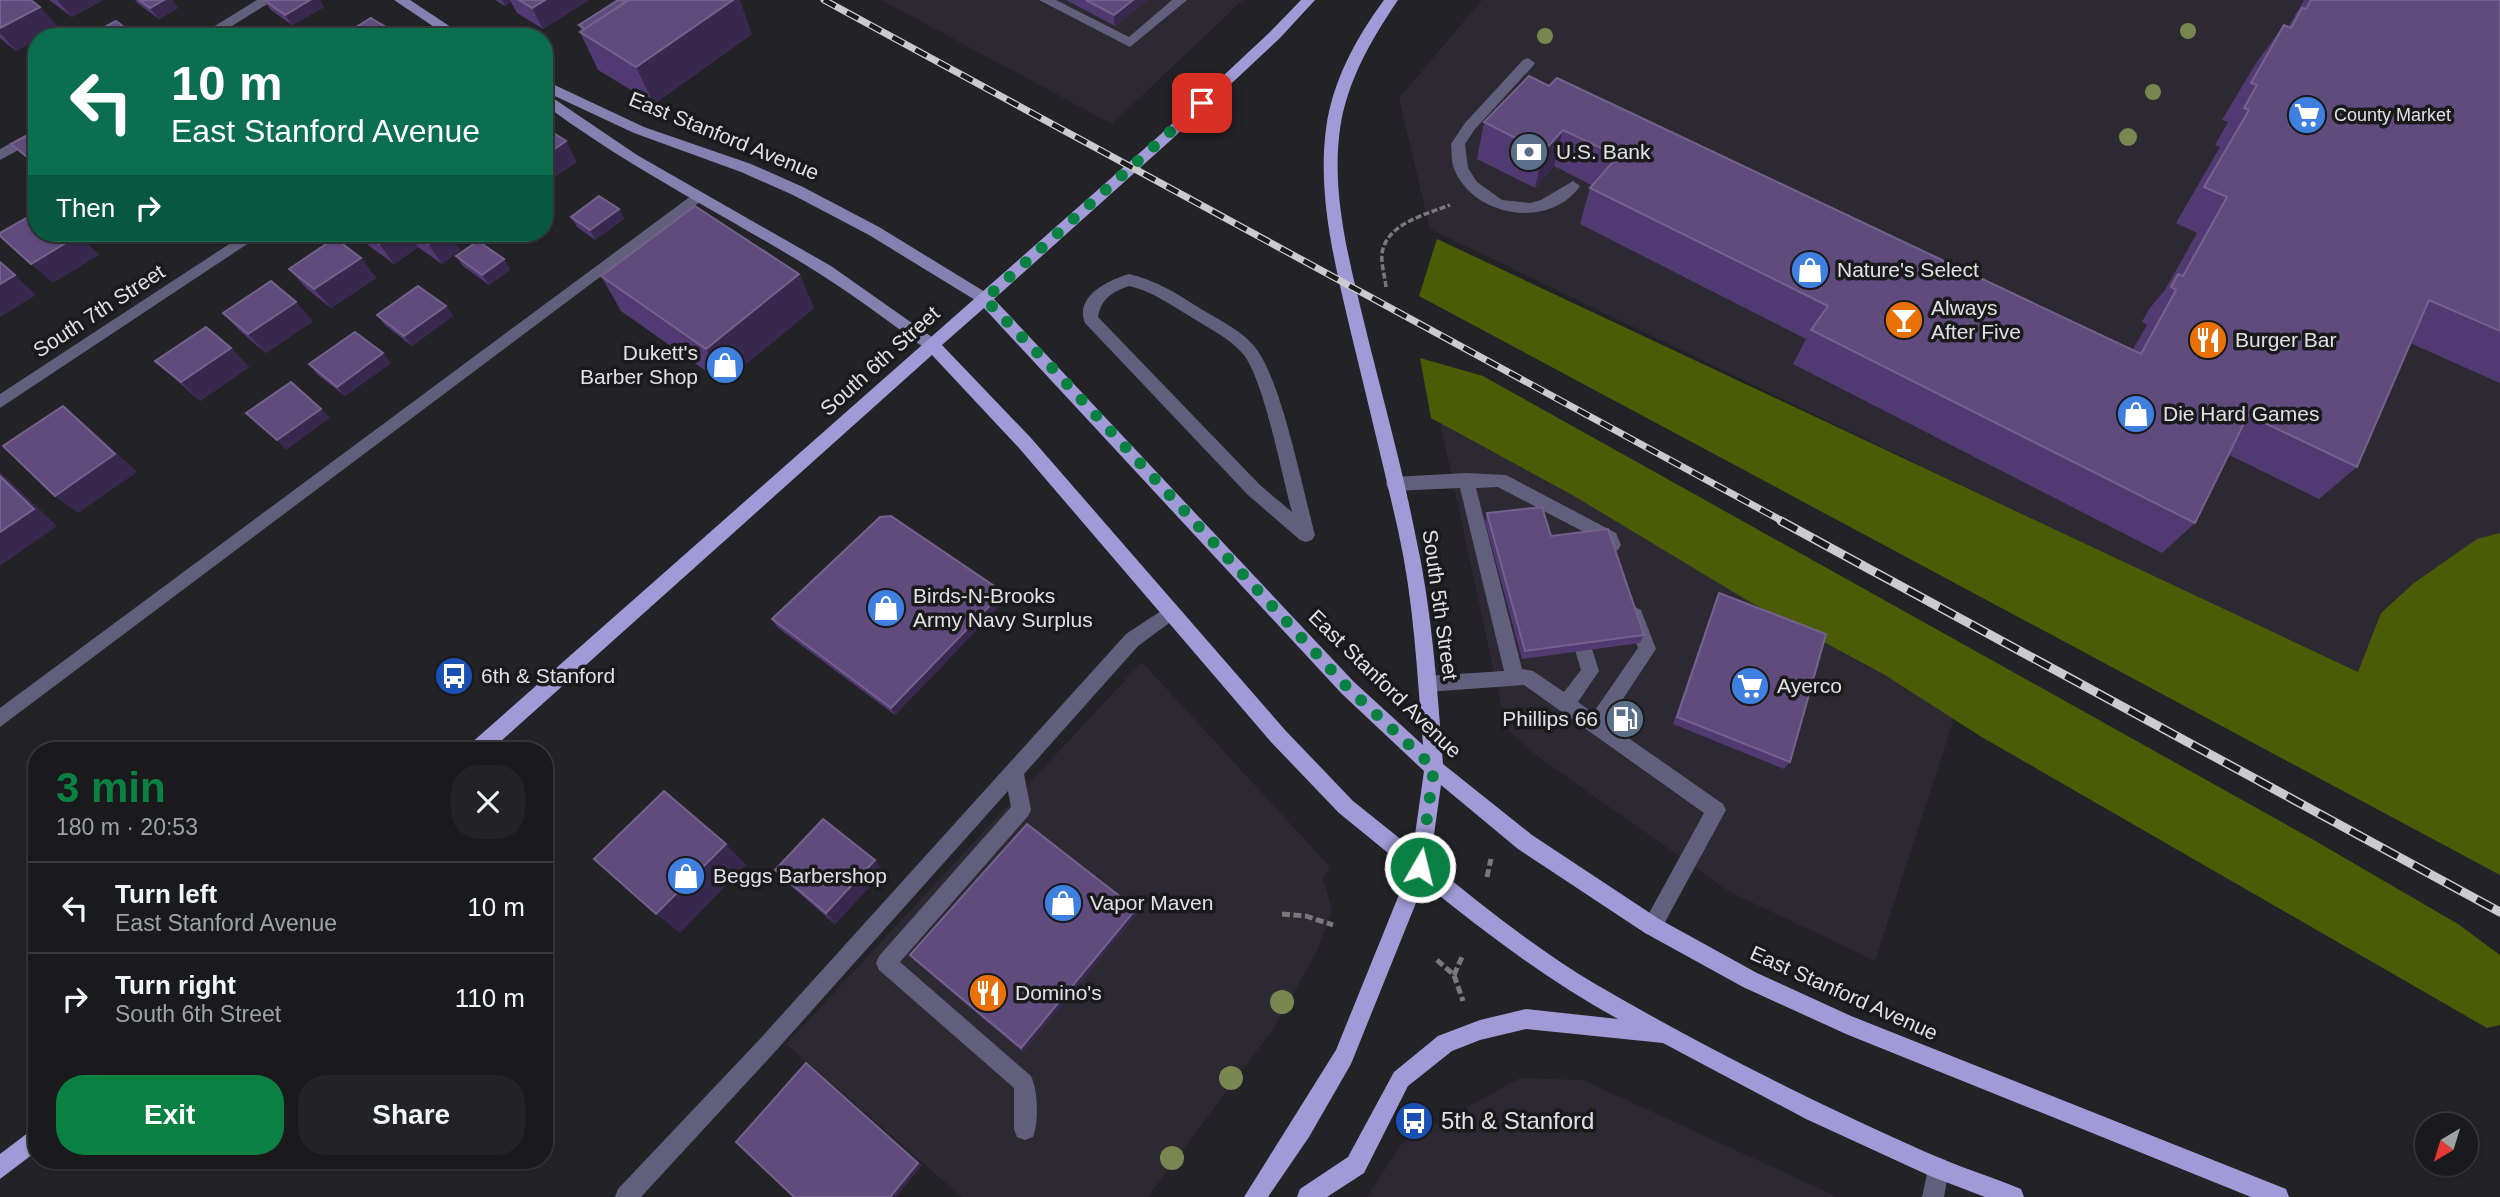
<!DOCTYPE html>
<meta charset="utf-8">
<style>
:root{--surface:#1a1a1c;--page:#232325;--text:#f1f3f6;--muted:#9fa1a3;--line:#38383b;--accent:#0b8043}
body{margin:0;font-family:Helvetica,sans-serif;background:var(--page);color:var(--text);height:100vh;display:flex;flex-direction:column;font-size:26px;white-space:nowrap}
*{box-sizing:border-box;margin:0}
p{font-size:23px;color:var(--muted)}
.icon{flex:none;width:38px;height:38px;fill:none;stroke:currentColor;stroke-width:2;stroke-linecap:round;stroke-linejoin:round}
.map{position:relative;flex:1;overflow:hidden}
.sheet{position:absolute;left:28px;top:742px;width:525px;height:427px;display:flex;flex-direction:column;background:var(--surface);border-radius:28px;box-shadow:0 2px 5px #0004,0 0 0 2px var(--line)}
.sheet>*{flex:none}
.top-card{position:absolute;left:28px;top:28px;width:525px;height:214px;border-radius:28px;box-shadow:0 2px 5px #0004,0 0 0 2px var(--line);background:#0b6e4f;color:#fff;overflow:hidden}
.needle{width:46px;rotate:218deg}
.tools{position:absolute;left:2415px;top:1113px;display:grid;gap:14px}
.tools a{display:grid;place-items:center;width:63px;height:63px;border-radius:50%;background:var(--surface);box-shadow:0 2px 5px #0004,0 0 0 2px var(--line);font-size:35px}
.pin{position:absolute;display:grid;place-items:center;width:60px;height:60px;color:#fff;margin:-30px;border-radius:14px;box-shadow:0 4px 10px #0006}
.me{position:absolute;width:77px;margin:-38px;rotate:8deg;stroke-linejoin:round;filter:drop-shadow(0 0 5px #0008)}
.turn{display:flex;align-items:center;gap:24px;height:147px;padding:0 28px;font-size:32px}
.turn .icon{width:91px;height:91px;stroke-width:2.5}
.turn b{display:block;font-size:49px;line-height:60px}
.then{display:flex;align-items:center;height:66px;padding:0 28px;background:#0003;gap:14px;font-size:26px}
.round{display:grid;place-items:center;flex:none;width:74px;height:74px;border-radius:28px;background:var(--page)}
.summary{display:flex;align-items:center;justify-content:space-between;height:119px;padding:0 28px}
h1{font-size:42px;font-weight:600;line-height:52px;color:var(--accent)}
.primary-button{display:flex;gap:14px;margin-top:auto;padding:14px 28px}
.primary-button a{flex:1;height:80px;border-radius:28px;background:var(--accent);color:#fff;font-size:28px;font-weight:600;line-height:80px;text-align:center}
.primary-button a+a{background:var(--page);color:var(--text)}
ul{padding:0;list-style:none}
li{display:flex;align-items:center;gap:21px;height:91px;padding:0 28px;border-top:2px solid var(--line)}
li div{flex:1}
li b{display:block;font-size:26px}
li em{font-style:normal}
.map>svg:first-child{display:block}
.built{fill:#2c2932}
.forest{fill:#4c5b06}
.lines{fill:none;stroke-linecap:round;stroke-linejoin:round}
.path-far1{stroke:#79797c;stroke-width:3.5;stroke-dasharray:6 2.5;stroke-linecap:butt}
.path{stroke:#79797c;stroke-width:5;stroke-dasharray:8 3.5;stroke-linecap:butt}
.lane{fill:#625f7c;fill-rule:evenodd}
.street{fill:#625f7c;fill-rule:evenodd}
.secondary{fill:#8580af;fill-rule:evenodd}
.primary{fill:#a19ad6;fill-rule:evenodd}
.rail-far1-casing{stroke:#cbcbcd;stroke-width:7}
.rail-casing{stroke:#cbcbcd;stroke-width:9}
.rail-far1{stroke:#1a191c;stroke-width:4.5;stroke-dasharray:13;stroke-linecap:butt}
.rail{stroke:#1a191c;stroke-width:6;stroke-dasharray:18;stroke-linecap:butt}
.tree{fill:#79864f}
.wall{fill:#513971}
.shaded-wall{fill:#38284e}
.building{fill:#604b7d;stroke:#74628d;stroke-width:2}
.route{stroke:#0b8043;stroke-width:12;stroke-dasharray:0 21.6}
.labels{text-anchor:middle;stroke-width:7;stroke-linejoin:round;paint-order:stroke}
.far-poi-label{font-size:18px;fill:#e1e1e3;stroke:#1a191c;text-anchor:start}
.street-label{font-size:21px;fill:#e1e1e3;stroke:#1a191c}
.poi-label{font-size:21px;fill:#e1e1e3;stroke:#1a191c;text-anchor:start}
.near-poi-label{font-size:24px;fill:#e1e1e3;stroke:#1a191c;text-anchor:start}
</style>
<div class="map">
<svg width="2500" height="1197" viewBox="0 0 2500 1197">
<rect width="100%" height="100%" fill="#232226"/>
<g class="built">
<polygon points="881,0 1243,0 1112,124"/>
<polygon points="1482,0 2500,0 2500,607 2361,678 1430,229 1399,98"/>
<polygon points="1437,408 1959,703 1875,961 1728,891 1536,755 1506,728"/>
<polygon points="1142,662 1330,867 1323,879 1332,909 1317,951 1275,1026 1148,1197 962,1197 786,1044"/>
<polygon points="1520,1078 1583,1080 1838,1197 1367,1197 1403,1142"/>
</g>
<g class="forest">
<polygon points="1437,239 2358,672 2381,613 2414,583 2477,539 2500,533 2500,875 1419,296"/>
<polygon points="1420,358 1483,376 2312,839 2458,924 2500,955 2500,1025 2487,1028 1980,736 1885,675 1750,602 1574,496 1431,418"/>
</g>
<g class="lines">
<path class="path-far1" d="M1386,287C1385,276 1381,265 1382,254C1385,224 1427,214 1450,205"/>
<g class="path">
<polyline points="1487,877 1491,859"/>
<polyline points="1282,914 1306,916 1333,925"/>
<polyline points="1437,960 1454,975 1463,1001"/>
<polyline points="1454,975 1462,957"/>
</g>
<g class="lane">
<polygon points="257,0 274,0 214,37 197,37"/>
<polygon points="1039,0 1056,0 1129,37 1172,0 1187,0 1130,47"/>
<path d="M1528,58L1535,63L1533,66L1475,129L1465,144L1468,168L1477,182L1502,200L1530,203L1541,200L1573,181L1580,186C1550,229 1476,218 1455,171C1451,163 1452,153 1451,144L1465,123L1523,60Z"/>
<polygon points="37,129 37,140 0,160 0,149"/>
<polygon points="695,193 702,198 700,202 0,727 0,708"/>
<path d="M1129,274C1158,281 1176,293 1201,309C1219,320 1241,330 1254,346C1281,377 1303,491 1315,535L1312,540L1306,542L1300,540L1248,495L1085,323C1074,296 1109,280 1129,274ZM1129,286C1152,291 1171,305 1191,317C1208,328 1230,338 1243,354C1264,379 1282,477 1292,512L1260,485L1098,317C1101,299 1112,292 1129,286Z"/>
<polygon points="1466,473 1506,475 1616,533 1621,545 1618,550 1612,552 1606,550 1603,542 1498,487 1476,488 1522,669 1533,671 1564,692 1581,670 1569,630 1572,624 1578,622 1584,624 1599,671 1578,702 1593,713 1638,648 1626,615 1629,610 1635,607 1641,610 1656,649 1607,723 1723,804 1726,810 1659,933 1652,936 1645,933 1642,926 1704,813 1524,685 1427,692 1421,690 1418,684 1421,678 1427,676 1504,671 1460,488 1394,491 1388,489 1386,484 1388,479 1394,477"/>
<path d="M1170,605L1176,608L1179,613L1176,618L1138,646L1024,774L1031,810L1028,816L900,962L1031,1076C1038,1091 1039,1121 1033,1137L1025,1140L1017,1137L1014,1129V1088L879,970L876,963L879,956L1011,807L1008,791L773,1054L641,1197H615L618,1189L759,1040L1126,634Z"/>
<polygon points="1938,1157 1946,1160 1949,1168 1944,1197 1922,1197 1930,1160"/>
</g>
<polygon class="street" points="246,233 264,233 0,408 0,394"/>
<g class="secondary">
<polygon points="394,0 410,0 466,37 449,37"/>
<polygon points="544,80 644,127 751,164 803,187 879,227 990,295 993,299 985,305 980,303 869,235 793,195 741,172 634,133 544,91"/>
<path d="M544,92L637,155L831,266L939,342L941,346L939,350H927C887,320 847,290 804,264C717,211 626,166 544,104Z"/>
</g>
<g class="primary">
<path d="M1301,0H1315L1280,38L1171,140L994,299L1354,682L1423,745C1417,673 1414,601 1398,530C1383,464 1367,399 1351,333C1336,268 1317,198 1326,129C1332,82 1356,38 1384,0H1398C1371,40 1347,81 1340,129C1331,193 1349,260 1364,322C1381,392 1401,462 1415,533C1432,609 1437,686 1443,764L1532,835L1659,919L1757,973L1851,1016L2286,1189L2289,1197H2251L1846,1034L1743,987L1645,933L1518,849L1441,785L1430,863C1483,906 1538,950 1597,985C1705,1048 1827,1109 1942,1159C1968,1170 1995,1178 2021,1189L2024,1197H1985L1930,1176L1806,1119L1663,1043L1526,1029L1480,1040L1452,1051L1408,1086L1364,1173L1327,1197H1297L1300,1189L1348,1157L1394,1072L1438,1036L1480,1020L1526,1009L1618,1019C1549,981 1485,933 1424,883L1351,1064L1309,1137L1268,1197H1244L1336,1050L1409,870L1339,813L1271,742L1019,448L932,355L490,751H467L469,745L1161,134L1270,32ZM984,308L1342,694L1424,771L1413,849L1353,801L1285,730L1031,438L942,345Z"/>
<polygon points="37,1126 37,1151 0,1179 0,1154"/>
</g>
<g class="rail-far1-casing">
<polyline id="rail-far1" points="824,0 1784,522"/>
</g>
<g class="rail-casing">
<polyline id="rail" points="1781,521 2500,912"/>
</g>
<use href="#rail-far1" class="rail-far1"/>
<use href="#rail" class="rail"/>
</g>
<g class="tree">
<circle cx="2188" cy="31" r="8"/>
<circle cx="1545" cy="36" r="8"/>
<circle cx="2153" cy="92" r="8"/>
<circle cx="2128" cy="137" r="9"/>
<circle cx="1282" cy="1002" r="12"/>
<circle cx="1231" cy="1078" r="12"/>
<circle cx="1172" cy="1158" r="12"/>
</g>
<g class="wall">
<polygon points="0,0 59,28 16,51 0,38"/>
<polygon points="49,0 103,0 72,17"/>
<polygon points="135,0 172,0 178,8 159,19 137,3"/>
<polygon points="263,0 324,7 292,25 271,10"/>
<polygon points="495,0 589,0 543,29 517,13 511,2 505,6"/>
<polygon points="1066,0 1147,0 1115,26"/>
<polygon points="2304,0 2500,0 2500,383 2410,343 2357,467 2319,499 2229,455 2195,523 2162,553 1793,364 1806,339 1580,224 1590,188 1593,186 1554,166 1535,188 1477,159 1484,122 1529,76 2132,351 2147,325 2142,322 2149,309 2165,290 2197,233 2176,223 2220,147 2215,145 2228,122 2222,120 2256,63 2284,25 2288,27"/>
<polygon points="579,25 752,34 654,104 598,70 580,32 582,31"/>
<polygon points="37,130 37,167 11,144"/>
<polygon points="619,209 624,219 595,240 577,227 571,217"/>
<polygon points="359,233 448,233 460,250 442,264 418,247 394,264 368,245"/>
<polygon points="456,256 504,259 510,270 489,285 463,266"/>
<polygon points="361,258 376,278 331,308 306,288 289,269"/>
<polygon points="799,274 814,308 723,383 621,311 601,276"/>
<polygon points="446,306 453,316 412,346 385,325 377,315"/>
<polygon points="223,313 313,321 266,353 241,332"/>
<polygon points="231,348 249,367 200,401 155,361"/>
<polygon points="391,363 345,396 317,374 309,364"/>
<polygon points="1487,513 1551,536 1644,635 1640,643 1522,659 1485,522"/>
<polygon points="1719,593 1790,762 1784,769 1673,724 1715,602"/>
<polygon points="1005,600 895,715 777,627 772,619"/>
<polygon points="875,860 883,872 835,924 785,881 775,870"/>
<polygon points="1136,909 1137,914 1023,1052 915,961 910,955"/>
</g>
<g class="shaded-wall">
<polygon points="57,0 103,0 72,17"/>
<polygon points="164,0 172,0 178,8 159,19 150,8"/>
<polygon points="310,0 320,0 324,7 292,25 285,15"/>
<polygon points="502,0 510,0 511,2 505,6"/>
<polygon points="545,0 589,0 543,29 532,8"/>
<polygon points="733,0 740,0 752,34 654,104 636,67"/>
<polygon points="1133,0 1147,0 1115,26 1114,15"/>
<polygon points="40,7 59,28 42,37 37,37 37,40 16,51 0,33 0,28"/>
<polygon points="1563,130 1554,166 1535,188 1543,152"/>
<polygon points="566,141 577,162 544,185 544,156"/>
<polygon points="619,209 624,219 595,240 590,230"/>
<polygon points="117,233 146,233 128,244"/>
<polygon points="395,233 408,233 418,247 394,264 379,244"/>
<polygon points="444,233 448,233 460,250 442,264 428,244"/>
<polygon points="79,235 99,255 53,283 31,264"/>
<polygon points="361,258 376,278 331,308 314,289"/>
<polygon points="504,259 510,270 489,285 482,275"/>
<polygon points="799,274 814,308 723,383 706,349"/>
<polygon points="15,275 36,295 0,317 0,284"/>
<polygon points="296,302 313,321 266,353 248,334"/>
<polygon points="446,306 453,316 412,346 404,336"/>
<polygon points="231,348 249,367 200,401 181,382"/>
<polygon points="383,353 391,363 345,396 337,387"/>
<polygon points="63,406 85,424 137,472 78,513 55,496"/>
<polygon points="321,409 330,418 286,450 277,440"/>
<polygon points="0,472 57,526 0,566"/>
<polygon points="1003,592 1005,600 895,715 891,708"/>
<polygon points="726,844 746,865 680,933 656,914"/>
<polygon points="875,860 883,872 835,924 826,913"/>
<polygon points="1136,909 1137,914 1023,1052 1021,1048"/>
<polygon points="806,1063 922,1165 896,1197 890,1197"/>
</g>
<g class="building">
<polygon points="0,0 31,0 40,7 0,28"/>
<polygon points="139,0 164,0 150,8"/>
<polygon points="264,0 310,0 285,15"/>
<polygon points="519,0 545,0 532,8"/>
<polygon points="618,0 627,1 585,29 579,25"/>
<polygon points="629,0 733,0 636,67 580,32"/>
<polygon points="1086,0 1133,0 1114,15"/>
<polygon points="2311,0 2500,0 2500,331 2429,300 2357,467 2248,415 2195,523 1811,330 1828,306 1590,188 1618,156 1563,130 1543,152 1484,122 1529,76 1549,86 1557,78 2141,354 2176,290 2171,287 2178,274 2183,276 2227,197 2204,187 2249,110 2244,108 2257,85 2251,83 2284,25 2291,28 2302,8 2306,9"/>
<polygon points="371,18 397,34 394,37 340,37"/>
<polygon points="116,21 137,37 88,36"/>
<polygon points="37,64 37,76 28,69"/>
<polygon points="544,127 566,141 544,156"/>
<polygon points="37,130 37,165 11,144"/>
<polygon points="599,196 619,209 590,230 571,217"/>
<polygon points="695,206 799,274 706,349 601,276"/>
<polygon points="37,212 37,233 76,233 79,235 31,264 0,236 0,233"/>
<polygon points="363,233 395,233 379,244"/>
<polygon points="412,233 444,233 428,244"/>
<polygon points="335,238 361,258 314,289 289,269"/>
<polygon points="478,241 504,259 482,275 456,256"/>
<polygon points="0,262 15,275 0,284"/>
<polygon points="271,281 296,302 248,334 223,313"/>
<polygon points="418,286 446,306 404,336 377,315"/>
<polygon points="206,327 231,348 181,382 155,361"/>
<polygon points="355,332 383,353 337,387 309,364"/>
<polygon points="291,382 321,409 277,440 246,413"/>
<polygon points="63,406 115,454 55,496 3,446"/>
<polygon points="0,476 34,509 0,532"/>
<polygon points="1542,507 1551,536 1608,529 1644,635 1525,651 1487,513"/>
<polygon points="891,516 1003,592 891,708 772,619 880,517"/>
<polygon points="1719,593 1826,634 1790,762 1677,717"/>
<polygon points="664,791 726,844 656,914 594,859"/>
<polygon points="823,819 875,860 826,913 775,870"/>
<polygon points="1027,824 1136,909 1021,1048 910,955"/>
<polygon points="806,1063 918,1163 890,1197 794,1197 736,1142"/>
</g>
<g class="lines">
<polyline class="route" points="1202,103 985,299 1055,371 1348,688 1434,768 1420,867"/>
</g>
<defs>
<g id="supermarket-disc" transform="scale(2.0125)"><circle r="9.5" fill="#3f7fe0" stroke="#1a191c"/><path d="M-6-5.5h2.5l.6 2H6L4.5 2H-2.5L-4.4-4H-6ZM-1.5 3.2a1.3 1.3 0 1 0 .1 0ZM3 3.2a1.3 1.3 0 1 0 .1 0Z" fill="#fff"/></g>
<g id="bank-disc" transform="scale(2.0125)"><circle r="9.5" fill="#5c6f8a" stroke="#1a191c"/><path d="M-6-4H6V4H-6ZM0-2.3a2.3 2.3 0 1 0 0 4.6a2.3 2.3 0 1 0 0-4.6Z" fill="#fff"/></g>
<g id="shop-disc" transform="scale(2.0125)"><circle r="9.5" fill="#3f7fe0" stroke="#1a191c"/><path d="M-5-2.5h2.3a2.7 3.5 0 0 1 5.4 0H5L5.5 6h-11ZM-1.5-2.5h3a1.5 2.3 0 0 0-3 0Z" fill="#fff"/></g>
<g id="bar-disc" transform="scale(2.0125)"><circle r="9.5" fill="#e8710a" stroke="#1a191c"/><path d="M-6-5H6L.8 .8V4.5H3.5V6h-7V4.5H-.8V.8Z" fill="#fff"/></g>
<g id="restaurant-disc" transform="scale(2.0125)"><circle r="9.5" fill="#e8710a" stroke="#1a191c"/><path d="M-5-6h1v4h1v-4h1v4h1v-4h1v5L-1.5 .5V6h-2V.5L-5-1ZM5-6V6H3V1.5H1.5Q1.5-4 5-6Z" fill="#fff"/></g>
<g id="bus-disc" transform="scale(2.0125)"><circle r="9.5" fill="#1a4fb4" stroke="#1a191c"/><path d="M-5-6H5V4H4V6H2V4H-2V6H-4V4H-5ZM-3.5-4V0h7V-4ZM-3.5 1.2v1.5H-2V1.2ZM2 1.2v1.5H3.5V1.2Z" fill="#fff"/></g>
<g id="fuel-disc" transform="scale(2.0125)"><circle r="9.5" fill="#5c6f8a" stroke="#1a191c"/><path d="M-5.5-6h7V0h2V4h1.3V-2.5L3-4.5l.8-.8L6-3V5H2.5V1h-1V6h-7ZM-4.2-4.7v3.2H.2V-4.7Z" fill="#fff"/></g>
</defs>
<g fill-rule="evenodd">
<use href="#supermarket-disc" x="2307" y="115"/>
<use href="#bank-disc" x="1529" y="152"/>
<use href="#shop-disc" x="1810" y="270"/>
<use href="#bar-disc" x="1904" y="320"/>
<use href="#restaurant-disc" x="2208" y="340"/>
<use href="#shop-disc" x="725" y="365"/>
<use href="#shop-disc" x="2136" y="414"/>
<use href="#shop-disc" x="886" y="608"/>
<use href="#bus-disc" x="454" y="676"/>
<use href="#supermarket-disc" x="1750" y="686"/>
<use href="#fuel-disc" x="1625" y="719"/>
<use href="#shop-disc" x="686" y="876"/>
<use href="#shop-disc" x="1063" y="903"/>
<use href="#restaurant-disc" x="988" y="993"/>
<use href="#bus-disc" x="1414" y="1121"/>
</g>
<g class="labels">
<g class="far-poi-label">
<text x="2334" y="121">County Market</text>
</g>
<g class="street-label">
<text transform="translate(724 136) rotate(22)" y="7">East Stanford Avenue</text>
<text transform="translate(99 311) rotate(-33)" y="7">South 7th Street</text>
<text transform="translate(880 361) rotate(-42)" y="7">South 6th Street</text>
<text transform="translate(1440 605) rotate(82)" y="7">South 5th Street</text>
<text transform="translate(1385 684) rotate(44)" y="7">East Stanford Avenue</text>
<text transform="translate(1844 993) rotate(24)" y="7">East Stanford Avenue</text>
</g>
<g class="poi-label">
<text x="1556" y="159">U.S. Bank</text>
<text x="1837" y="277">Nature's Select</text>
<text x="1931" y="315">Always<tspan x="1931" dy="24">After Five</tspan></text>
<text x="2235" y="347">Burger Bar</text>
<text x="698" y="360" text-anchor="end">Dukett's<tspan x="698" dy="24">Barber Shop</tspan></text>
<text x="2163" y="421">Die Hard Games</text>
<text x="913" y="603">Birds-N-Brooks<tspan x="913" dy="24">Army Navy Surplus</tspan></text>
<text x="481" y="683">6th &amp; Stanford</text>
<text x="1777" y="693">Ayerco</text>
<text x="1598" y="726" text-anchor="end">Phillips 66</text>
<text x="713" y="883">Beggs Barbershop</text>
<text x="1090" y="910">Vapor Maven</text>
<text x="1015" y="1000">Domino's</text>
</g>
<g class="near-poi-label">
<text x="1441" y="1129">5th &amp; Stanford</text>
</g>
</g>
</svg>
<div class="tools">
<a><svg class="needle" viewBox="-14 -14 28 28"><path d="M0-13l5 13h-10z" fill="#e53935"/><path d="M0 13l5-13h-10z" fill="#9fa1a3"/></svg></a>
</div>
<div class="pin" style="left:1202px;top:103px;background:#d93025"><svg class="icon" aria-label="arrive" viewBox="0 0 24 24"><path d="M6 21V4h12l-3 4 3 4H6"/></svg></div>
<svg class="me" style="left:1420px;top:867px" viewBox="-20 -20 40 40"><circle r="17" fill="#0b8043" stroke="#fff" stroke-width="3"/><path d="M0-11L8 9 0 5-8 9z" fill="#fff"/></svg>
<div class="top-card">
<div class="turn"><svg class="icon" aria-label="left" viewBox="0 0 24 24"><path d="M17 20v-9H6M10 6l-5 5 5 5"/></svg><div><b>10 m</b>East Stanford Avenue</div></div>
<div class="then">Then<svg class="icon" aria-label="right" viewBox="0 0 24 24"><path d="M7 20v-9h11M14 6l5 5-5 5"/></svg></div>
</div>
<section class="sheet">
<div class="summary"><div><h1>3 min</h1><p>180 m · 20:53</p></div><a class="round"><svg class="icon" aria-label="close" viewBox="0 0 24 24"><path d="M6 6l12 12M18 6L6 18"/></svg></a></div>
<ul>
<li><svg class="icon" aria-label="left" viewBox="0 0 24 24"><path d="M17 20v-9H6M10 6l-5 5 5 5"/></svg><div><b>Turn left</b><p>East Stanford Avenue</p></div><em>10 m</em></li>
<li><svg class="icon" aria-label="right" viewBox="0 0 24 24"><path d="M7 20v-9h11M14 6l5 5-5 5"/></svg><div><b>Turn right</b><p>South 6th Street</p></div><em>110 m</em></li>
</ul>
<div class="primary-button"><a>Exit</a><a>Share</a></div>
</section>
</div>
